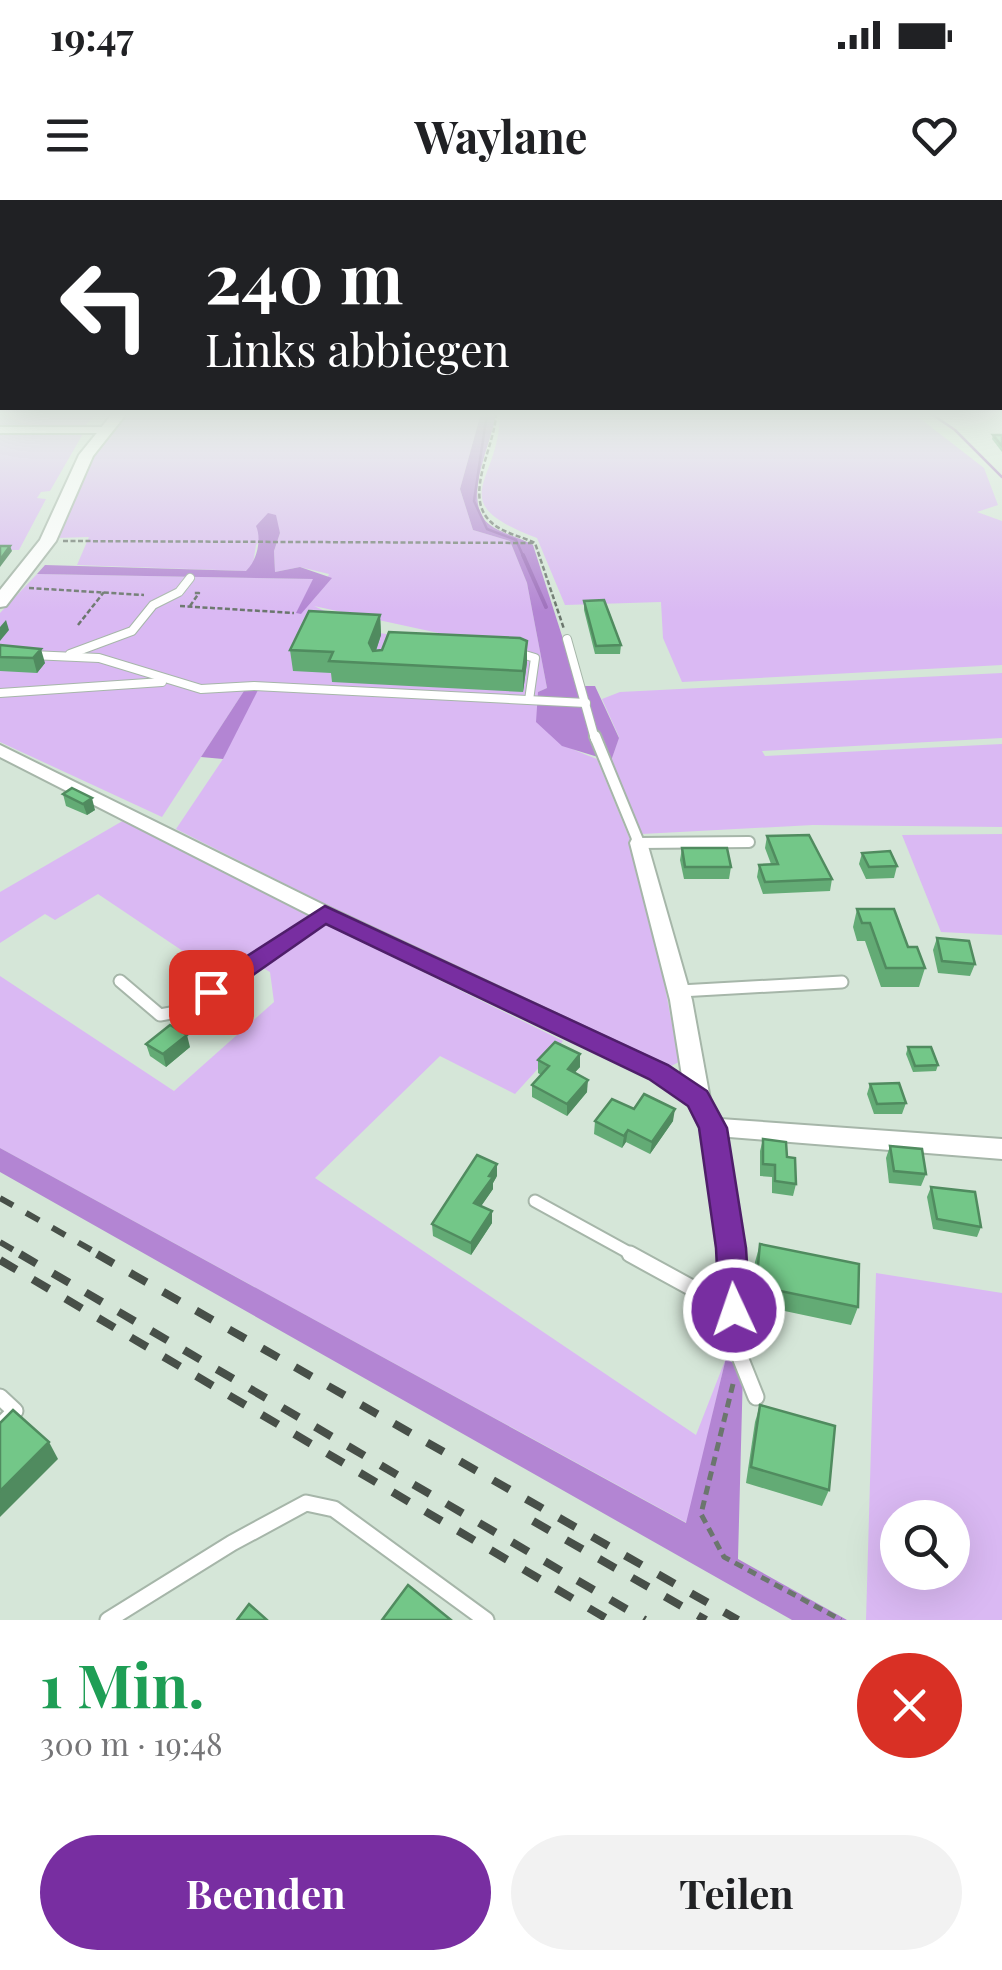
<!DOCTYPE html>
<html lang="de">
<meta charset="utf-8">
<style>
:root{--surface:#fff;--page:#f2f2f2;--text:#202124;--muted:#757577;--accent:#782ea1}
body{margin:0;font-family:"Playfair Display",serif;background:var(--page);color:var(--text);height:100vh;display:flex;flex-direction:column;font-size:38px;white-space:nowrap}
*{box-sizing:border-box;margin:0}
p{font-size:32px;color:var(--muted)}
.icon{flex:none;width:55px;height:55px;fill:none;stroke:currentColor;stroke-width:2;stroke-linecap:round;stroke-linejoin:round}
.map{position:relative;height:1420px;overflow:hidden}
.sheet{display:flex;flex-direction:column;background:var(--surface);flex:1}
.sheet>*{flex:none}
.banner{position:absolute;left:0px;top:0px;width:1002px;height:210px;box-shadow:0 10px 40px #0002;background:#202124;color:#fff;overflow:hidden}
.controls{position:absolute;left:880px;top:1300px;display:grid;gap:20px}
.controls a{display:grid;place-items:center;width:90px;height:90px;border-radius:50%;background:var(--surface);box-shadow:0 10px 40px #0002;font-size:50px}
.pin{position:absolute;display:grid;place-items:center;width:85px;height:85px;color:#fff;margin:-42px;border-radius:20px;box-shadow:0 5px 15px #0006}
.me{position:absolute;width:110px;margin:-55px;rotate:357deg;stroke-linejoin:round;filter:drop-shadow(0 0 8px #0008)}
.turn{display:flex;align-items:center;gap:35px;height:210px;padding:0 40px;font-size:45px}
.turn .icon{width:130px;height:130px;stroke-width:2.5}
.turn b{display:block;font-size:70px;line-height:85px}
.round{display:grid;place-items:center;flex:none;width:105px;height:105px;border-radius:52px;background:var(--page)}
.headline{display:flex;align-items:center;justify-content:space-between;height:170px;padding:0 40px}
h1{font-size:60px;font-weight:700;line-height:75px;color:#1e9e55}
.cta{display:flex;gap:20px;margin-top:auto;padding:20px 40px}
.cta a{flex:1;height:115px;border-radius:60px;background:var(--accent);color:#fff;font-size:40px;font-weight:700;line-height:115px;text-align:center}
.cta a+a{background:var(--page);color:var(--text)}
.status{display:flex;justify-content:space-between;align-items:center;height:70px;padding:0 50px;background:var(--surface);direction:ltr}
.status svg{height:28px;fill:currentColor}
header{display:flex;justify-content:space-between;align-items:center;height:130px;padding:0 40px;background:var(--surface);font-size:45px;font-weight:700}
.map>svg:first-child{display:block}
.green{fill:#dab9f3;fill-rule:evenodd}
.forest{fill:#b385d3}
.lines{fill:none;stroke-linecap:round;stroke-linejoin:round}
.stream-far1{stroke:#9e70bc;stroke-width:2.5}
.stream{stroke:#9e70bc;stroke-width:4}
.service-far3-casing{stroke:#a6b6a9;stroke-width:10}
.service-far2-casing{stroke:#a6b6a9;stroke-width:14}
.service-far1-casing{stroke:#a6b6a9;stroke-width:15}
.service-casing{stroke:#a6b6a9;stroke-width:19}
.minor-casing{stroke:#a6b6a9;stroke-width:4}
.tertiary-casing{stroke:#a6b6a9;stroke-width:4}
.path-far1{stroke:#6b766d;stroke-width:2.5;stroke-dasharray:5 2.5;stroke-linecap:butt}
.path{stroke:#6b766d;stroke-width:5;stroke-dasharray:9 6;stroke-linecap:butt}
.service-far3{stroke:#fff;stroke-width:8}
.service-far2{stroke:#fff;stroke-width:10}
.service-far1{stroke:#fff;stroke-width:11}
.service{stroke:#fff;stroke-width:15}
.minor{fill:#fff;fill-rule:evenodd}
.tertiary{fill:#fff;fill-rule:evenodd}
.rail-far1{stroke:#474f48;stroke-width:6;stroke-dasharray:15 15;stroke-linecap:butt}
.rail{stroke:#474f48;stroke-width:8;stroke-dasharray:19 19;stroke-linecap:butt}
.wall{fill:#63ab75}
.shaded-wall{fill:#508b5f}
.building{fill:#73c788;stroke:#508b5f;stroke-width:2.5}
.route{fill:#782ea1;stroke:#4e1e69;stroke-width:2.5}
</style>
<div class="status"><b>19:47</b><svg viewBox="0 0 49 12"><path d="M0 12V9h3v3zM5 12V6h3v6zM10 12V3h3v9zM15 12V0h3v12zM26 1h20v11H26zM47 4h2v5h-2z"/></svg></div>
<header><svg class="icon" aria-label="menu" viewBox="0 0 24 24"><path d="M4 6h16M4 12h16M4 18h16"/></svg>Waylane<svg class="icon" aria-label="heart" viewBox="0 0 24 24"><path d="M12 20l-8-8c-3-5 5-10 8-4 3-6 11-1 8 4z"/></svg></header>
<div class="map">
<svg width="1002" height="1420" viewBox="0 0 1002 1420">
<rect width="100%" height="100%" fill="#d5e6d8"/>
<g class="green">
<polygon points="0,213 97,213 83,228 0,228"/>
<path d="M127,213H481L460,289L473,330L510,341L527,383L547,488L538,492C538,534 561,546 597,559L631,642L649,701L679,862L659,872L176,629L223,559L244,491L162,617L0,542V413L37,374L314,379L297,412C311,405 324,389 329,374L300,367L275,372L274,351L280,333L276,323L256,345L253,364L246,371L77,365L89,337L57,338L94,254ZM314,406L466,439L385,441L387,434L370,432Z"/>
<path d="M500,213H913L984,268L998,305L977,312L1002,321V465L682,482L663,438L661,402L565,405L537,338C440,301 500,285 500,213Z"/>
<polygon points="0,232 84,232 50,291 41,292 37,298 46,299 19,350 0,350"/>
<polygon points="1002,473 1002,538 762,551 765,556 1002,544 1002,627 813,625 642,634 611,561 619,537 602,499 620,492"/>
<polygon points="126,619 299,711 563,841 515,894 440,856 315,978 696,1235 726,1158 687,1323 0,948 0,776 174,891 274,802 270,772 245,758 217,774 98,694 55,720 45,714 0,743 0,692"/>
<polygon points="1002,634 1002,735 941,732 902,635"/>
<path d="M876,1073L1002,1093V1420H866ZM898,1318H952V1372H898Z"/>
</g>
<g class="forest">
<path d="M481,213H495V219C490,247 461,303 490,325C502,334 520,337 533,345L578,486H595L619,538L611,561L562,546L536,522L538,492L547,488L527,383L510,341L473,330L460,289Z"/>
<path d="M268,313L276,315L280,333L274,351L275,372L300,367L332,378L301,414L296,413L313,379L37,374L45,365L246,371C257,361 262,339 256,326Z"/>
<polygon points="258,490 223,559 201,557 244,491"/>
<polygon points="0,948 686,1323 726,1158 743,1170 738,1359 847,1420 792,1420 0,972"/>
</g>
<g class="lines">
<g class="stream-far1">
<polyline points="487,213 474,301 487,329 516,340 524,358"/>
<polyline points="930,213 955,230 1002,277"/>
</g>
<polyline class="stream" points="523,355 546,407"/>
<g class="service-far3-casing">
<g id="service-far3">
<polyline points="567,439 595,539"/>
<polyline points="515,452 535,458 529,500"/>
<polyline points="70,454 132,431 153,405 179,392 190,378"/>
<polyline points="31,455 99,458 201,489 254,486 586,503"/>
<polyline points="0,493 162,482"/>
</g>
</g>
<g class="service-far2-casing">
<g id="service-far2">
<polyline points="595,536 639,643 749,642"/>
<polyline points="247,767 325,714"/>
</g>
</g>
<g class="service-far1-casing">
<g id="service-far1">
<polyline points="120,781 160,815 182,811 250,765"/>
<polyline points="680,791 842,782"/>
<polyline points="713,928 732,1056"/>
<polyline points="535,1001 635,1056"/>
</g>
</g>
<g class="service-casing">
<g id="service">
<polyline points="630,1054 734,1111"/>
<polyline points="731,1054 740,1157 756,1197"/>
<polyline points="0,1197 15,1211 0,1226"/>
<polyline points="108,1420 232,1343 306,1303 334,1309 486,1420"/>
</g>
</g>
<g class="minor-casing">
<g id="minor">
<polygon points="0,227 105,227 110,230 105,233 0,233"/>
<polygon points="0,545 332,709 667,866 682,876 670,800 630,643 632,639 646,639 692,800 710,899 720,919 1002,939 1002,959 704,935 689,905 651,878 318,719 0,557"/>
</g>
</g>
<g class="tertiary-casing">
<polygon id="tertiary" points="113,213 127,213 93,256 56,341 6,406 0,407 0,390 40,340 79,255"/>
</g>
<g class="path-far1">
<path d="M496,213C496,245 462,296 491,322C502,333 521,336 535,343L564,429"/>
<polyline points="63,341 535,343"/>
<polyline points="29,388 144,395"/>
<polyline points="180,406 294,413"/>
<polyline points="190,406 199,393 193,393"/>
<polyline points="78,425 104,392"/>
</g>
<polyline class="path" points="733,1184 701,1314 724,1357 841,1420"/>
<use href="#service-far3" class="service-far3"/>
<use href="#service-far2" class="service-far2"/>
<use href="#service-far1" class="service-far1"/>
<use href="#service" class="service"/>
<use href="#minor" class="minor"/>
<use href="#tertiary" class="tertiary"/>
<g class="rail-far1">
<polyline points="0,998 102,1056"/>
<polyline points="0,1042 24,1056"/>
</g>
<g class="rail">
<polyline points="20,1054 645,1420"/>
<polyline points="97,1054 738,1420"/>
<polyline points="0,1060 609,1420"/>
<polyline points="533,1321 706,1420"/>
</g>
</g>
<g class="wall">
<polygon points="993,235 1002,235 1002,252 992,239"/>
<polygon points="584,401 621,445 620,454 595,454 584,410"/>
<polygon points="380,415 381,435 376,451 527,441 527,462 523,492 332,482 331,473 293,471 290,450"/>
<polygon points="0,445 45,463 37,473 0,471"/>
<polygon points="63,594 95,610 87,615 66,606"/>
<polygon points="767,636 832,679 830,691 763,694 757,677 759,665 771,664 765,648"/>
<polygon points="682,648 731,667 729,679 684,679 680,660"/>
<polygon points="862,653 897,666 894,678 866,679 859,664"/>
<polygon points="857,709 908,747 925,768 919,787 881,787 865,741 857,741 853,727"/>
<polygon points="937,738 975,764 970,776 938,773 933,750"/>
<polygon points="146,844 190,847 166,867 150,856"/>
<polygon points="908,847 938,865 936,871 913,872 906,854"/>
<polygon points="580,854 580,867 574,873 587,892 567,916 532,897 532,885 541,875 538,873 538,860"/>
<polygon points="870,884 906,903 902,914 874,914 867,894"/>
<polygon points="634,909 673,921 650,954 626,942 622,948 594,934 595,921"/>
<polygon points="763,939 787,957 796,984 793,996 772,993 772,977 760,976 760,951"/>
<polygon points="890,946 926,974 921,986 889,983 886,958"/>
<polygon points="497,976 493,983 493,989 481,1006 492,1023 471,1055 433,1036 432,1024"/>
<polygon points="931,987 981,1027 977,1037 933,1029 927,997"/>
<polygon points="760,1044 858,1107 851,1125 751,1104 755,1062"/>
<polygon points="760,1205 829,1290 822,1306 746,1283 755,1222"/>
</g>
<g class="shaded-wall">
<polygon points="10,346 12,351 0,367 0,360"/>
<polygon points="380,415 381,435 371,465 369,443"/>
<polygon points="6,420 9,430 0,441 0,427"/>
<polygon points="527,441 527,462 523,492 523,471"/>
<polygon points="41,449 45,463 37,473 33,458"/>
<polygon points="92,598 95,610 87,615 83,604"/>
<polygon points="187,835 190,847 166,867 163,854"/>
<polygon points="580,854 580,867 567,881 568,869"/>
<polygon points="588,880 587,892 567,916 567,904"/>
<polygon points="675,909 673,921 650,954 652,942"/>
<polygon points="628,930 626,942 622,948 624,936"/>
<polygon points="497,964 497,976 493,983 493,989 475,1015 474,1003"/>
<polygon points="492,1011 492,1023 471,1055 471,1043"/>
<polygon points="49,1242 58,1259 0,1317 0,1291"/>
</g>
<g class="building">
<polygon points="993,235 1002,235 1002,246"/>
<polygon points="0,346 10,346 0,360"/>
<polygon points="604,400 621,445 596,446 584,401"/>
<polygon points="309,411 380,415 369,443 373,451 382,450 389,432 520,438 527,441 523,471 329,461 333,452 290,450"/>
<polygon points="0,445 41,449 33,458 0,457"/>
<polygon points="72,588 92,598 83,604 63,594"/>
<polygon points="809,635 832,679 765,682 759,665 778,664 767,636"/>
<polygon points="682,648 727,648 731,667 685,667"/>
<polygon points="890,651 897,666 869,667 862,653"/>
<polygon points="857,709 894,709 908,747 917,747 925,768 886,768 870,723 862,723"/>
<polygon points="937,738 969,741 975,764 942,761"/>
<polygon points="170,825 187,835 163,854 146,844"/>
<polygon points="555,842 580,854 568,869 588,880 567,904 532,885 549,866 538,860"/>
<polygon points="908,847 931,847 938,865 915,866"/>
<polygon points="899,883 906,903 877,904 870,884"/>
<polygon points="644,894 675,909 652,942 628,930 624,936 595,921 612,899 634,909"/>
<polygon points="763,939 786,942 787,957 795,958 796,984 775,981 775,965 763,964"/>
<polygon points="890,946 922,949 926,974 894,971"/>
<polygon points="477,955 497,964 489,976 493,977 474,1003 492,1011 471,1043 432,1024"/>
<polygon points="931,987 975,992 981,1027 937,1019"/>
<polygon points="760,1044 859,1064 858,1107 756,1086"/>
<polygon points="760,1205 835,1226 829,1290 751,1267"/>
<polygon points="13,1210 49,1242 0,1291 0,1223"/>
<polygon points="408,1385 451,1420 382,1420"/>
<polygon points="249,1404 267,1420 237,1420"/>
</g>
<linearGradient id="sky" x2="0" y2="1"><stop stop-color="#8a99d6"/><stop offset="0.52" stop-color="#ecf4ed"/><stop offset="1" stop-color="#ecf4ed" stop-opacity="0"/></linearGradient>
<rect width="1002" height="412" fill="url(#sky)"/>
<polygon class="route" points="325,706 668,865 707,891 727,928 746,1048 750,1110 746,1121 734,1125 723,1121 719,1110 716,1048 699,928 688,906 649,879 326,724 220,798 202,798 199,792 202,785"/>
</svg>
<div class="controls">
<a><svg class="icon" aria-label="search" viewBox="0 0 24 24"><circle cx="10" cy="10" r="6"/><path d="M15 15l6 6"/></svg></a>
</div>
<div class="pin" style="left:211px;top:792px;background:#d93025"><svg class="icon" aria-label="arrive" viewBox="0 0 24 24"><path d="M6 21V4h12l-3 4 3 4H6"/></svg></div>
<svg class="me" style="left:734px;top:1110px" viewBox="-20 -20 40 40"><circle r="17" fill="#782ea1" stroke="#fff" stroke-width="3"/><path d="M0-11L8 9 0 5-8 9z" fill="#fff"/></svg>
<div class="banner">
<div class="turn"><svg class="icon" aria-label="left" viewBox="0 0 24 24"><path d="M17 20v-9H6M10 6l-5 5 5 5"/></svg><div><b>240 m</b>Links abbiegen</div></div>
</div>
</div>
<section class="sheet">
<div class="headline"><div><h1>1 Min.</h1><p>300 m · 19:48</p></div><a class="round" style="background:#d93025;color:#fff"><svg class="icon" aria-label="close" viewBox="0 0 24 24"><path d="M6 6l12 12M18 6L6 18"/></svg></a></div>
<div class="cta"><a>Beenden</a><a>Teilen</a></div>
</section>
